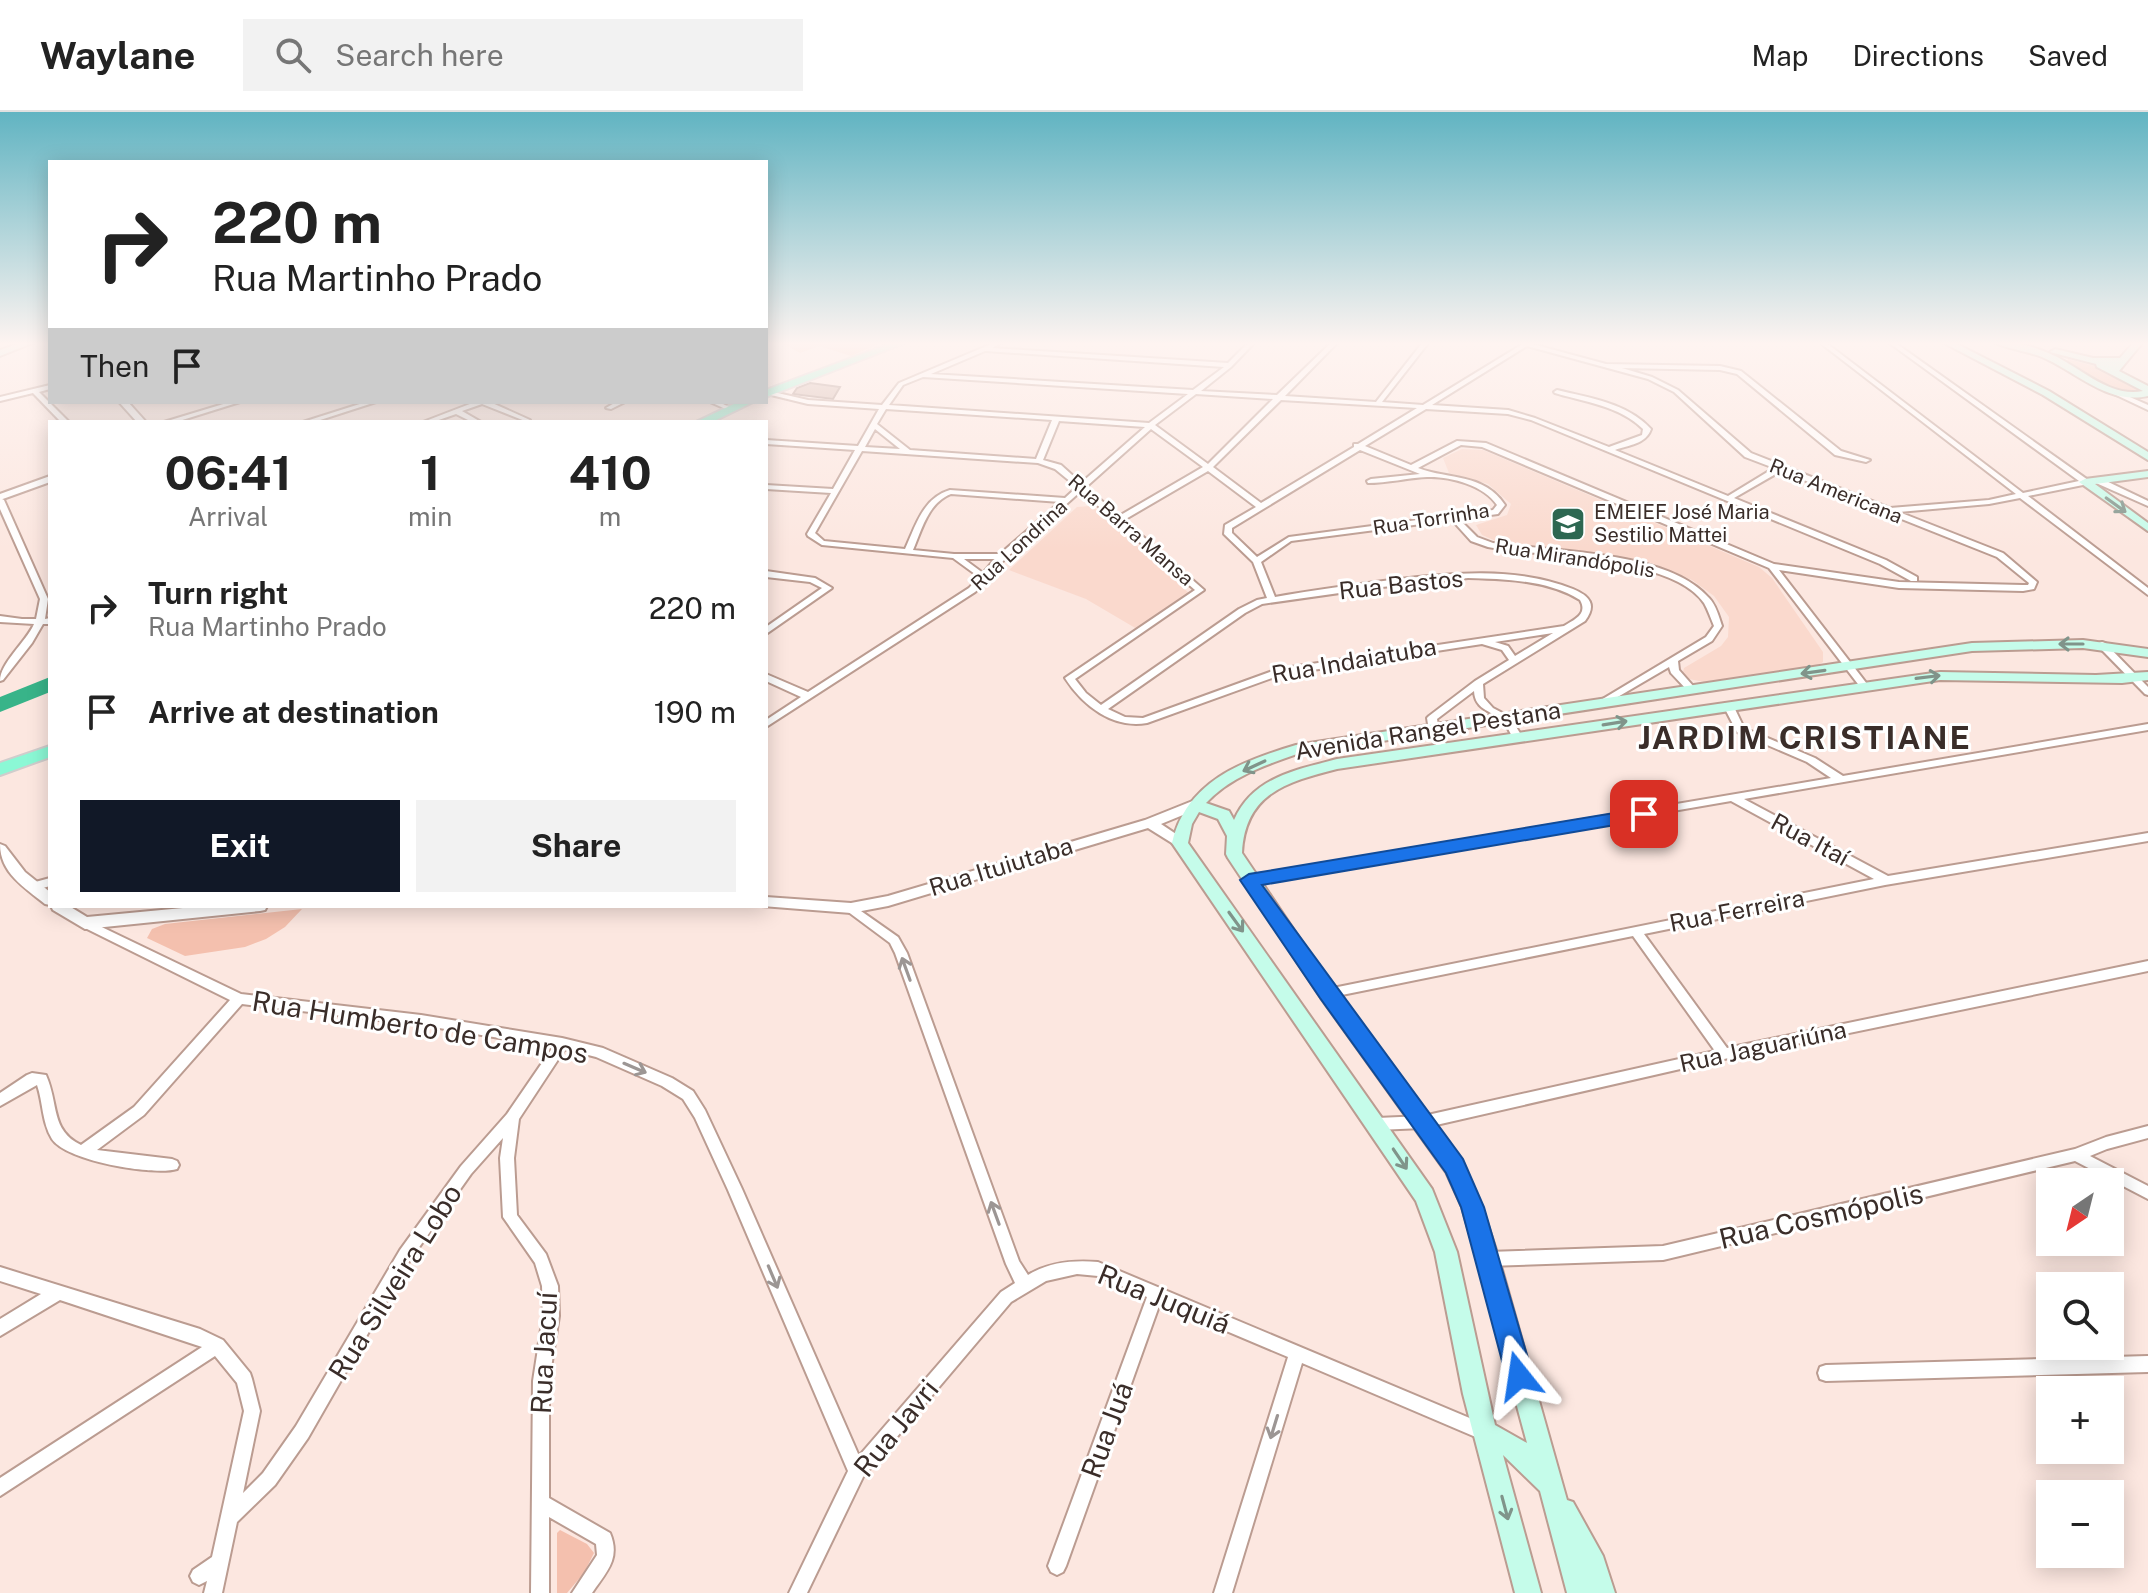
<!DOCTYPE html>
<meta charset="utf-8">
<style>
:root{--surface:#fff;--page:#f2f2f2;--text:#222;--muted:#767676;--line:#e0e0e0;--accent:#111827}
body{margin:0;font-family:"Public Sans",sans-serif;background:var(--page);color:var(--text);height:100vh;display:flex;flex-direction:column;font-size:30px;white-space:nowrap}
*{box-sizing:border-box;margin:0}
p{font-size:26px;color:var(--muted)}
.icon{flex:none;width:44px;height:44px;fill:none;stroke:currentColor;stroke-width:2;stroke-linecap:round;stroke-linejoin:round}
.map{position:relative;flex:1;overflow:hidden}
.details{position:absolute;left:48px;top:308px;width:720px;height:488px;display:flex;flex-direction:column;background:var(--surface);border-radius:0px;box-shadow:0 4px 20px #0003}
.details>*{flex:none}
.guide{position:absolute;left:48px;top:48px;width:720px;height:244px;border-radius:0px;box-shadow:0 4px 20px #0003;background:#fff;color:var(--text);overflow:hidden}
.needle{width:52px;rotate:215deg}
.buttons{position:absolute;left:2036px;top:1056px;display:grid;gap:16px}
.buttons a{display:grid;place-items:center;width:88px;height:88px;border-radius:0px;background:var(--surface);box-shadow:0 4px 20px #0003;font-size:40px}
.pin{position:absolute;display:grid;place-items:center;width:68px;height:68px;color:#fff;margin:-34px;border-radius:16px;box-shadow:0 4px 12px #0006}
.me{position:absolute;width:88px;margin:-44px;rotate:345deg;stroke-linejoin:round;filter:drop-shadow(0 0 6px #0008)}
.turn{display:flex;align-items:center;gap:28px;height:168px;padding:0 32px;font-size:36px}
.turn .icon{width:104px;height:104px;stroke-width:2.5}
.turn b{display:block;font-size:56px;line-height:68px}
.then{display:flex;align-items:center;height:76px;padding:0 32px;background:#0003;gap:16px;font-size:30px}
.eta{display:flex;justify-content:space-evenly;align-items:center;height:136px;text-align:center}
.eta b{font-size:48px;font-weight:700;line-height:56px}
.action{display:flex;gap:16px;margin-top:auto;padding:16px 32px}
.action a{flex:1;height:92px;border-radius:0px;background:var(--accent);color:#fff;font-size:32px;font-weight:700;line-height:92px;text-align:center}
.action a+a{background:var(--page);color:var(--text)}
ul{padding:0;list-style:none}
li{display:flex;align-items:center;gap:24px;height:104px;padding:0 32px}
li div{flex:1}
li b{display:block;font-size:30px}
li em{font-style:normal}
header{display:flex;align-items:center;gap:48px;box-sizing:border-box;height:112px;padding:0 40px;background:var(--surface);border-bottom:2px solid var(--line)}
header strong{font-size:38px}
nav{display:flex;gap:44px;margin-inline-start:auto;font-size:28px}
.search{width:560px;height:72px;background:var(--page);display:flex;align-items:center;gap:20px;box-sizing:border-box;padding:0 28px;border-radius:0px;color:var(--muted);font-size:30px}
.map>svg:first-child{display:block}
.built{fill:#fad9cd}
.green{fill:#f4c0ae}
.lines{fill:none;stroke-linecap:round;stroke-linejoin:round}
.river{fill:#38b489;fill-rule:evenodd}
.building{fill:#ccaca1;stroke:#9e7f75;stroke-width:2}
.minor-casing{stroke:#bb9c91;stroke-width:4}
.tertiary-casing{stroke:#bb9c91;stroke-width:4}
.secondary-casing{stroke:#bb9c91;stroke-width:4}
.primary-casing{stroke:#d0cdcc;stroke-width:4}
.minor{fill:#fff;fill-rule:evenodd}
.tertiary{fill:#fff;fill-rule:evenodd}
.secondary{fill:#c5fcea;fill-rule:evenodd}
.primary{fill:#8bf8d5;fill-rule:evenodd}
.oneway{stroke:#80948a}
.oneway2{stroke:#9c9694}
.route{fill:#1a73e8;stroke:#114b97;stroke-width:2}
.labels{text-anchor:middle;stroke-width:6;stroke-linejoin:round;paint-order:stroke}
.far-street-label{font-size:20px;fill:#3a2d29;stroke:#fff}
.far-poi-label{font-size:20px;fill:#3a2d29;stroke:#fff;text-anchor:start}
.street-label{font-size:24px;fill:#3a2d29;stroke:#fff}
.near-street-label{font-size:28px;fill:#3a2d29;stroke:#fff}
.district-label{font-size:32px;font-weight:bold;letter-spacing:2px;fill:#3a2d29;stroke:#fff}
</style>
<header>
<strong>Waylane</strong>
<div class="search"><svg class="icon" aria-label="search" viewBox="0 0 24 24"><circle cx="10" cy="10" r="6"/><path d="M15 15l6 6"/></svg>Search here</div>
<nav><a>Map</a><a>Directions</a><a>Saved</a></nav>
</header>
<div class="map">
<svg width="2148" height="1481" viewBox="0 0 2148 1481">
<rect width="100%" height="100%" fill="#fce7e0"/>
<g class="built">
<polygon points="1462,337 1483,338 1759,455 1772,466 1823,540 1823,550 1816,554 1704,570 1689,567 1683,560 1684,556 1721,534 1728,525 1729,505 1714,484 1692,468 1652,451 1496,429 1482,423 1476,413 1507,403 1511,392 1488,372 1449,361 1443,346"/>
<polygon points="1090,394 1096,397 1191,483 1137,517 1086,487 1009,458 1077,395"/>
</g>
<g class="green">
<polygon points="780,230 883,230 851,244 819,234 800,241"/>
<path d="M2068,247L2098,255L2141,278C2121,289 2087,263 2069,252L2066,250Z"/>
<polygon points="302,797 285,815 266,827 245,835 185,844 147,826 152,817 165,812"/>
<polygon points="560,1418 587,1432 594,1441 584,1461 567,1481 557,1481 557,1421"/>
</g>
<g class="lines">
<polygon class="river" points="50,565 50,580 0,600 0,585"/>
</g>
<polygon class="building" points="810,271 840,275 833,287 793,282 797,276"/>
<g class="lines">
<g class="minor-casing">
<g id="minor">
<path d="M996,230H1003L992,236L1228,251L1249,230H1255L1231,255L1201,279L1277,283L1332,230H1338L1285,284L1376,290L1423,230H1429L1382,290L1423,293L1526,230H1533L1532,232L1606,252L1720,254L1741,259L1841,339L1870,348L1866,350L1835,343L1737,262L1720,258L1622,256L1652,265L1678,278L1751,341L1890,396L1989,388L2016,382L1819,230H1825L2023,381L2079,369L1888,230H1894L2088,368V372L2028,384L2148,476V483L2020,386L1989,392L1899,400L2003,441L2037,470L2034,477L2023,479L1899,476L1779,458L1867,572L1869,574L1864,577L1861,576L1769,456L1482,335L1461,333L1418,356C1450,368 1484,361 1505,393L1498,402L1459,407L1477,425L1493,431C1553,440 1667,438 1709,486C1716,493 1719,505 1722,514L1712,529L1678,549L1679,558L1694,575L1696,577L1694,579H1688L1671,561L1669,555L1604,593L1601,594L1596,591L1706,525L1714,514C1711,507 1708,498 1704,491C1672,444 1541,445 1488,435L1471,429L1452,408L1291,429L1261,450L1275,485C1314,478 1352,473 1391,468C1450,461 1516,454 1573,477C1590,484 1597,493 1585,509L1483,572L1484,586L1493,596L1510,605L1523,626L1522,628H1514C1511,623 1508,615 1504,611C1494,598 1475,600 1474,579L1437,607L1440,624L1450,637L1449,639H1441L1430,625L1427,606L1429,604L1475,569L1509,548L1502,538L1482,532L1280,563L1147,611C1113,617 1083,594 1065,566L1195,478L1081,379L1005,447L988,465V468L975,480L766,615V608L801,585L766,569V562L808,580L969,476L979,465L953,446L822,433L808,424L807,422L831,381L766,377V373L833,377L855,338L766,332V328L858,334L879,297L808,292L767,282L766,280L769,279L808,288L882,293L899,271ZM1527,234L1648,267L1674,280L1745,345L1774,356L1728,384L1615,338C1629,333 1646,332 1651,317C1627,291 1590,286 1557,278L1554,280L1555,281C1585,290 1620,294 1643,317L1642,323L1609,335L1535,306L1508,298L1432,293ZM985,239H986L1224,255L1193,278L931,262ZM923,265L1188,282L1149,311L889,293L903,273ZM1196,282L1273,287L1208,352L1155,313ZM1281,288L1417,296L1358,332H1354V335L1261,391L1213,355ZM886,297L1052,308L1036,347L910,338L877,312ZM1426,297L1508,302L1531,308L1880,452L1911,469H1917V465L1886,448L1734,386L1781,359L1997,445L2029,471L2028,473H2023L1899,470L1774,452L1486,331L1457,329L1411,353L1365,334ZM1059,309L1145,315L1081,371L1061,353L1043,348ZM875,317L900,337L865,335ZM1151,317L1203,355L1119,404L1086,375ZM1360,338L1420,362L1371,367L1367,369L1368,371C1388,371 1407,366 1427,365C1449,364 1484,373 1497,393L1493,398L1289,425L1257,445L1232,421V416ZM862,339L1038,351L1055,357L1077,375L1065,386L950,378C923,386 916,413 905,437L824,429L815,421ZM1208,359L1256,395L1225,413L1224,422L1253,450L1267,486L1257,488L1239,497L1101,593L1086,581L1075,567L1204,478L1124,408ZM951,382L1060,390L1000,442H954L913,438C922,417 928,391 951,382ZM964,447H995L983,461ZM1468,466C1505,467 1548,468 1580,488C1588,502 1575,507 1564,514L1278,557L1143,606L1125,605L1108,597L1245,501L1262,492L1382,475ZM1553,521L1515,544L1508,534L1495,530Z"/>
<polygon points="50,273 50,277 39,280 69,310 61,310 33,281 0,289 0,285"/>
<polygon points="2114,278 2148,293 2148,298 2112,281 2111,280"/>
<polygon points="230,290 240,290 176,310 164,310"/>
<polygon points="366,290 376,290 314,310 303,310"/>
<polygon points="475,290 490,290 530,308 525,309 482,292 462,299 481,310 472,310 456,302 433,310 423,310"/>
<polygon points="616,290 625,290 611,297 606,296"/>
<polygon points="710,290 719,290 733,297 728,298"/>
<polygon points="2096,367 2102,367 2148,389 2148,394 2096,371"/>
<path d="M0,386L4,388L48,487L45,507L50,506V512H43L32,531L3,568L0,569C0,551 26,530 34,512L0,510V504L22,507H36L40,487L0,397Z"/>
<polygon points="766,459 815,466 832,476 766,522 766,515 822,476 810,470 766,465"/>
<polygon points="2102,530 2105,531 2148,575 2148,583 2145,582 2099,535 2099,531"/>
<polygon points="1729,592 1734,595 1744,616 1815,646 1843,664 2148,612 2148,618 1744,687 1888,764 2148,721 2148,729 1885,773 1644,822 1727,936 2148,849 2148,859 1724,947 1423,1016 1377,1018 1372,1016 1370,1012 1372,1008 1377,1006 1423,1004 1715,939 1633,824 1327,886 1323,884 1321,881 1323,878 1874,767 1731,689 1249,772 1245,771 1243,768 1245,765 1831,666 1807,650 1737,620 1724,595"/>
<polygon points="50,766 50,774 32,779 28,778 26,775 28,772"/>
<path d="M851,792L898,825L907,841L1019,1149L1028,1163C1049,1150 1073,1148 1098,1150L1491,1315L1493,1321L1491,1327L1485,1329L1302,1251L1232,1481H1214L1288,1245L1160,1191L1066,1454L1063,1460L1057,1463L1051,1460L1048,1454L1147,1185L1098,1164L1077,1162L1046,1169L1011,1190L863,1365L807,1481H789L848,1359L728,1078L695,1006L683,987L662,974L596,945L565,937L519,1007L514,1046L517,1103L546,1142L558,1174L559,1204L549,1269V1386L610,1421C621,1447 606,1460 592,1481H572L597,1443L596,1432L549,1405V1481H531L533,1269L543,1204L542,1174L535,1151L503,1105L500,1046L503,1026L471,1062L410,1148L308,1326L275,1373L237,1410L222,1481H204L207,1469L199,1473L193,1470L190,1464L193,1458L212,1445L244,1299L237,1271L215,1244L0,1384V1366L202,1235L60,1188L0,1224V1207L41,1182L0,1169V1155L200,1217L223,1228L250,1261L252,1267L260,1299L243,1381L263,1361L296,1314L400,1138L461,1054L507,1002L553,935L421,913L242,892L144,1003L97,1038L172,1047L177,1049L179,1053L177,1057C154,1064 66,1049 52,1027C42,1011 43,990 37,973L0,994V981L27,963L32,961L46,963C59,992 50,1018 81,1033L134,995L230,888L81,814L79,811L81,808L85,807L241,882L421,903L562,926L603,936L672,966L693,979L705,998L742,1077L859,1344L1001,1180L1015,1171L1006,1152L895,841L890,831L847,799L845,796L847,793Z"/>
<polygon points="2148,1014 2148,1026 2107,1037 2090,1044 2148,1074 2148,1087 2075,1049 1663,1148 1488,1154 1483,1152 1481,1147 1483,1142 1488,1140 1663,1134 2075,1037 2106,1025"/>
<polygon points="2148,1244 2148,1260 1826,1269 1820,1267 1818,1261 1820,1255 1826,1253"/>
</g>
</g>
<g class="tertiary-casing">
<g id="tertiary">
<polygon points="119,290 128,290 146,310 137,310"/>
<polygon points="50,364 50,370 0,388 0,382"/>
<polygon points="1195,688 1202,693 1200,696 1161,712 1185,728 1187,731 1185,734 1180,736 1148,716 888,794 851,801 762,794 766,794 766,785 851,791 888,784 1145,708"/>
<path d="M0,732L5,734L25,760L50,780V793L45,792C24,775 0,761 0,732Z"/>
<polygon points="51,794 69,794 87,805 204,794 267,794 265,798 260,799 85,817 53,798"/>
</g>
</g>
<g class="secondary-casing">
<g id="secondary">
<polygon points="23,230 35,230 0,244 0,238"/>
<polygon points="1942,230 1953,230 2049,279 2148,340 2148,348 2043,283"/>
<path d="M1993,230C2014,228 2036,235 2055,244C2082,257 2111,286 2143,279L2097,255L2096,252L2050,240L2055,237L2093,246H2120L2134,230H2143L2119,259L2148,274V284C2107,293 2077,260 2042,245C2027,239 2007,237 1993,230Z"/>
<polygon points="2148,359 2148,365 2095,372 2148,411 2148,419 2079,370 2085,367"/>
<path d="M2083,528L2148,537V545L2083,536L1972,539L1297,642C1265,653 1230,665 1206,691L1229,699L1234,708C1253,665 1296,658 1337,647L1940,560L2096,563L2148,560V568L2122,571L1940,568L1337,657C1287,670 1245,681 1242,741L1333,876L1461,1048L1482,1095L1499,1147L1567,1388L1573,1390L1603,1444L1615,1481H1567L1540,1379L1503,1343L1541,1481H1515L1463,1282L1435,1140L1416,1089L1172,731C1186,670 1241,649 1296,633L1972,531ZM1199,700L1218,707L1227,724L1226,742L1228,746L1321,886L1446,1060L1462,1095L1477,1147L1527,1331L1495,1313L1457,1140L1432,1077L1188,731L1192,712Z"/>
</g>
</g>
<g class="primary-casing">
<g id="primary">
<polygon points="894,230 907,230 766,285 766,278"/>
<polygon points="738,290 753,290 712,310 696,310"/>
<polygon points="50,634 50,645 0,663 0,651"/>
</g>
</g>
<use href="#minor" class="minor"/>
<use href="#tertiary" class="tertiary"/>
<use href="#secondary" class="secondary"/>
<use href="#primary" class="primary"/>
</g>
<defs><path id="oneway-shaft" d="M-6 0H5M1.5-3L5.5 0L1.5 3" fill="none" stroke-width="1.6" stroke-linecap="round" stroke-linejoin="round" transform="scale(2)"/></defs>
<g class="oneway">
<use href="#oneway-shaft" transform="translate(2116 393) rotate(36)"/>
<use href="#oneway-shaft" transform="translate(2071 532) rotate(-180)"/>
<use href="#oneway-shaft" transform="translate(1813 560) rotate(172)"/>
<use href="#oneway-shaft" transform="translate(1928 565) rotate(-7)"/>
<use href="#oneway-shaft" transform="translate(1615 611) rotate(-9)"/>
<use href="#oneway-shaft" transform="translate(1254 654) rotate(155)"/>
<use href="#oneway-shaft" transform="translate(1236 810) rotate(54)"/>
<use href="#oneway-shaft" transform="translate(1400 1047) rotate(56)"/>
<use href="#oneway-shaft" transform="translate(1505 1396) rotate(75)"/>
</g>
<g class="oneway2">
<use href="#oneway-shaft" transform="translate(906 857) rotate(-110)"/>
<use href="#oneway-shaft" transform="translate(635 956) rotate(23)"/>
<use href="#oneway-shaft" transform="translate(995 1101) rotate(-110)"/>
<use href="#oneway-shaft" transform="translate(773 1165) rotate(67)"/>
<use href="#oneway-shaft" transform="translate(1274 1315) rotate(107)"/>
</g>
<linearGradient id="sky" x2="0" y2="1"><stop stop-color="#61b4c2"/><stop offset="0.53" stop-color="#fef4f1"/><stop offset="1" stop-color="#fef4f1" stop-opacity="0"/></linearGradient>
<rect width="2148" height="437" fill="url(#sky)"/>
<polygon class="route" points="1644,696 1650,698 1653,702 1650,707 1262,773 1463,1047 1484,1095 1533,1264 1529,1273 1519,1277 1510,1273 1506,1264 1461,1095 1446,1061 1320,886 1240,768 1249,762"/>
<defs>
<g id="school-square" transform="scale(1.8)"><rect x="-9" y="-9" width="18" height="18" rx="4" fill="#2d6751" stroke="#fff"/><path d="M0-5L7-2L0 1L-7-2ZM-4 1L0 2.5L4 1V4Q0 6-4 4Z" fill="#fff"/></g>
</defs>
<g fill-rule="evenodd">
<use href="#school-square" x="1568" y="412"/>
</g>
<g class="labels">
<g class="far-street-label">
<text transform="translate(1836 379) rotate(22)" y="7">Rua Americana</text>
<text transform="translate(1431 407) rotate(-9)" y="7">Rua Torrinha</text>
<text transform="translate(1131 418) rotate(41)" y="7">Rua Barra Mansa</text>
<text transform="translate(1019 433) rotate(-43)" y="7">Rua Londrina</text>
<text transform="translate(1575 446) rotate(9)" y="7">Rua Mirandópolis</text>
</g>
<g class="far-poi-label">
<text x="1594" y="407">EMEIEF José Maria<tspan x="1594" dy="23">Sestilio Mattei</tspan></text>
</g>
<g class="street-label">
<text transform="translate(1401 473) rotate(-6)" y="8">Rua Bastos</text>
<text transform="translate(1354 549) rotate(-10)" y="8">Rua Indaiatuba</text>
<text transform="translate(1428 619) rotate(-9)" y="8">Avenida Rangel Pestana</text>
<text transform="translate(1810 728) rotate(28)" y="8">Rua Itaí</text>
<text transform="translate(1001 755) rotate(-17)" y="8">Rua Ituiutaba</text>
<text transform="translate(1737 799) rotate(-11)" y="8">Rua Ferreira</text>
<text transform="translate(1763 935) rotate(-12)" y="8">Rua Jaguariúna</text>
</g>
<g class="near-street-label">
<text transform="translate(420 915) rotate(9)" y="10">Rua Humberto de Campos</text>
<text transform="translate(1821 1104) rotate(-13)" y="10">Rua Cosmópolis</text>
<text transform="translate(395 1170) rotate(-58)" y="10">Rua Silveira Lobo</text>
<text transform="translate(1164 1187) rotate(22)" y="10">Rua Juquiá</text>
<text transform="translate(544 1241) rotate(-87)" y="10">Rua Jacuí</text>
<text transform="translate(896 1316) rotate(-51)" y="10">Rua Javri</text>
<text transform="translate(1107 1318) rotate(-70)" y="10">Rua Juá</text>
</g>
<g class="district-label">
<text x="1805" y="637">JARDIM CRISTIANE</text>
</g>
</g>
</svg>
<div class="buttons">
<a><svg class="needle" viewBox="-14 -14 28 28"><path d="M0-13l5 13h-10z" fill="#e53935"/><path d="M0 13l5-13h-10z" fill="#767676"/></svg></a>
<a><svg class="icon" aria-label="search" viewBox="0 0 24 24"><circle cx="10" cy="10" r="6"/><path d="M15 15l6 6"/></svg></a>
<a>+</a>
<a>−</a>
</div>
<div class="pin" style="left:1644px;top:702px;background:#d93025"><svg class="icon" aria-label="arrive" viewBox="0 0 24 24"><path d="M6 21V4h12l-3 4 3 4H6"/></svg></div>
<svg class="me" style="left:1519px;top:1264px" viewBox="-20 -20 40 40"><path d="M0-17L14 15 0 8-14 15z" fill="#1a73e8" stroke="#fff" stroke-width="4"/></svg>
<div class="guide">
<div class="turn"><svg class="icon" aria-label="right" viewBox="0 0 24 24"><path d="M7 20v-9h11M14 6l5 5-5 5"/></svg><div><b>220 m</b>Rua Martinho Prado</div></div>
<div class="then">Then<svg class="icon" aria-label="arrive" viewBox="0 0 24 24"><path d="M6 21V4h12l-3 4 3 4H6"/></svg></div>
</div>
<section class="details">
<div class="eta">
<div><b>06:41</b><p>Arrival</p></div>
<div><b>1</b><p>min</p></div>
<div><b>410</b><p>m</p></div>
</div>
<ul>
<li><svg class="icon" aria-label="right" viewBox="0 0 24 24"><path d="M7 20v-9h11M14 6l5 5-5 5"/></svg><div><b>Turn right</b><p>Rua Martinho Prado</p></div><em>220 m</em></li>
<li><svg class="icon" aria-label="arrive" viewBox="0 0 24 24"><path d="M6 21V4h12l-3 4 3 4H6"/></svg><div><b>Arrive at destination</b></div><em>190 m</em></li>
</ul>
<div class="action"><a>Exit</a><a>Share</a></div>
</section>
</div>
